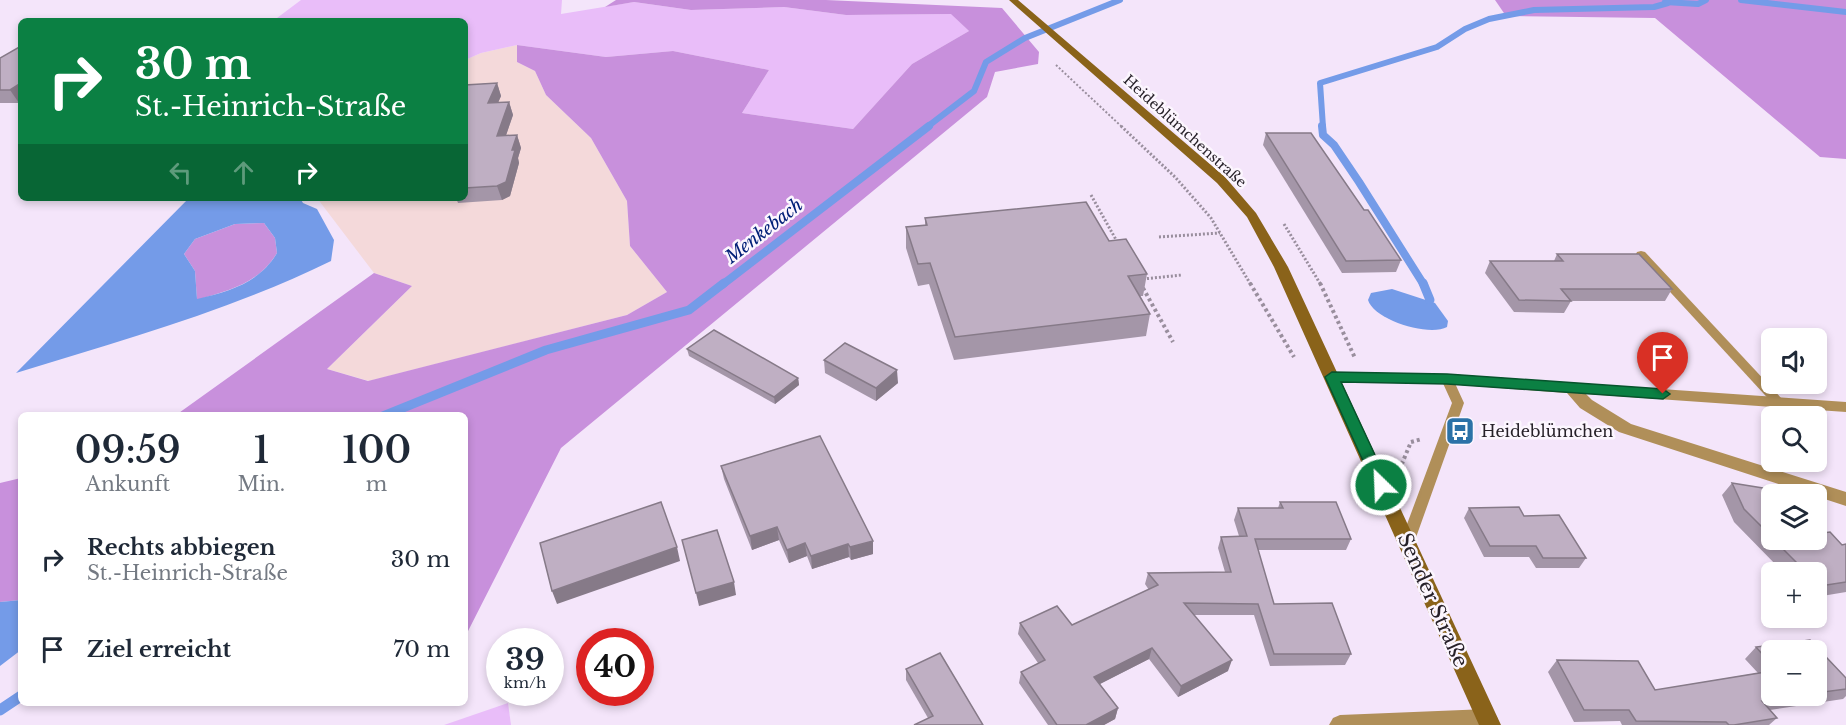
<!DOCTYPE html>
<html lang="de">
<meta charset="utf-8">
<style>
:root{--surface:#fff;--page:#f6f6f7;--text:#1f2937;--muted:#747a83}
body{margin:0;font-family:"Libre Baskerville",serif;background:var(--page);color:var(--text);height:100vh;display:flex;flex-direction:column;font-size:22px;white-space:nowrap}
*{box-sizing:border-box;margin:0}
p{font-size:20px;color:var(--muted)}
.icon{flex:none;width:33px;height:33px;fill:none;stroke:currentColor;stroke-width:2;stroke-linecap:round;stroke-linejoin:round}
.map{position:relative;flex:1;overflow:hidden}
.sheet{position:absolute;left:18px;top:412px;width:450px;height:294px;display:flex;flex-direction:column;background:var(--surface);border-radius:9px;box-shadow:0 3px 9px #0003}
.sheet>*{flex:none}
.guide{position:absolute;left:18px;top:18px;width:450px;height:183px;border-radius:9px;box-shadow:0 3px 9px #0003;background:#0b8043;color:#fff;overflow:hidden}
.buttons{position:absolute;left:1761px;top:328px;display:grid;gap:12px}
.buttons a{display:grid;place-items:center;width:66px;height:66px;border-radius:9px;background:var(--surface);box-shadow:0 3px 9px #0003;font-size:30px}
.speed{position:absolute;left:486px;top:628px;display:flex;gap:12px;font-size:30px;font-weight:700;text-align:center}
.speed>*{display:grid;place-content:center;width:78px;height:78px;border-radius:50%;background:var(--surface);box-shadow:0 3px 9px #0003;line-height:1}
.speed small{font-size:15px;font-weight:400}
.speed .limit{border:9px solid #d22;background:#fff;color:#111}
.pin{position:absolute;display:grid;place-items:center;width:51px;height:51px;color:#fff;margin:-62px -26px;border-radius:50% 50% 50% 0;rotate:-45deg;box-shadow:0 0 6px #0007}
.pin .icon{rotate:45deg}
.me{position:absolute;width:66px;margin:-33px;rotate:336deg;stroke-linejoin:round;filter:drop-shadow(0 0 4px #0008)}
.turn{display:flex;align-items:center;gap:21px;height:126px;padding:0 18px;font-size:27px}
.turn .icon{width:78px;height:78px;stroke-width:2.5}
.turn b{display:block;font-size:42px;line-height:51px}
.lanes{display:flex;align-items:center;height:57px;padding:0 18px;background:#0003;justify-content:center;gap:30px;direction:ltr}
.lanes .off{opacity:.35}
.eta{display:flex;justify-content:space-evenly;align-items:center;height:102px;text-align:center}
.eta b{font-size:36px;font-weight:600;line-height:42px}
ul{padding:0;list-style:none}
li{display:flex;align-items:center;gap:18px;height:90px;padding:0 18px}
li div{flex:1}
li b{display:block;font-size:22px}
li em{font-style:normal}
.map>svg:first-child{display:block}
.commercial{fill:#f4d9da}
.green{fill:#e9bdf9}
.forest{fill:#c890dc}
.water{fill:#749be8;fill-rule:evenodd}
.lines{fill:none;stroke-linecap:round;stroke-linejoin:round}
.stream-far3{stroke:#749be8;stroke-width:6}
.stream-far2{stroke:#749be8;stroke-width:8}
.stream-far1{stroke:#749be8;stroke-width:9}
.stream{stroke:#749be8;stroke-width:11}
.path-far2{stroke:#998e9d;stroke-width:2;stroke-dasharray:2 2;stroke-linecap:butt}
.path-far1{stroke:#998e9d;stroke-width:3;stroke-dasharray:2 2;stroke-linecap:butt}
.path{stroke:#998e9d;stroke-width:4;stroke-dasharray:3 3;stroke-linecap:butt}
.lane{fill:#b08f59;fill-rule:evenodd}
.street{fill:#b08f59;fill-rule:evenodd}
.secondary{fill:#8a631a;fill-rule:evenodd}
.wall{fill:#a496a8;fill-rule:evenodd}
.shaded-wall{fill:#867a88}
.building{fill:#bfafc3;stroke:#867a88;stroke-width:1.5}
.route{fill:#0b8043;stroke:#07532c;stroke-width:1.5}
.labels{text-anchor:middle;stroke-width:5;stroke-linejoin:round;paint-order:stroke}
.far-street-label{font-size:14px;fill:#272129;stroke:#fcf6fe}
.poi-label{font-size:16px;fill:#272129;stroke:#fcf6fe;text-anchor:start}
.water-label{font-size:18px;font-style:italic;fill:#022078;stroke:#fcf6fe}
.near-street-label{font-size:20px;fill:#272129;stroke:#fcf6fe}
</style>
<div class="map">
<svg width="1846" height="725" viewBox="0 0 1846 725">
<rect width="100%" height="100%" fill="#f4e5fa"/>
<polygon class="commercial" points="517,45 517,62 535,71 546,95 591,138 627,201 630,246 667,292 627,315 369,381 327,369 412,286 374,273 317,198 465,198 465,60 481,53"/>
<g class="green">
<polygon points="301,0 562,0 561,14 634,2 691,10 784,7 846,15 952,14 969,31 912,64 853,129 742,113 769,70 673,51 606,57 517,45 481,53 465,60 465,21 273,21"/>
<polygon points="508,703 511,725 444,725"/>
</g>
<g class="forest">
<polygon points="616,0 826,0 1002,8 1039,52 1038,64 995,72 987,97 561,448 465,637 465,416 176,415 374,273 412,286 327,369 368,381 627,315 667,292 630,246 627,201 591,138 546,95 535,71 517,62 517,45 606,57 673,51 769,70 742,113 853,129 912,64 969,31 951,14 846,15 784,7 691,10 634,2 605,7"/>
<polygon points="1495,0 1846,0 1846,159 1820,157 1655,18 1506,16"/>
<path d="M264,223L275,238L277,253C258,284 230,290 197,300L195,271L184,254L195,239L235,224Z"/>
<polygon points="21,478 21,600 0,602 0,483"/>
</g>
<g class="water">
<path d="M189,198H300L303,203L317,209L334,240L331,261C231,310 123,340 16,373ZM264,223L275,238L277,253C259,283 230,291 197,299L195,271L184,254L195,239L235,224Z"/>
<path d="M1392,289L1435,303L1448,321L1447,327C1429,337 1374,320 1368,300L1371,293Z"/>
<polygon points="21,600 21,650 0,666 0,602"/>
</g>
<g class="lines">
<g class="stream-far3">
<polyline points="1741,0 1846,12"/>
<polyline points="1665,2 1698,4 1706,0"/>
<polyline points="927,127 974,91 986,62 1025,38 1120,0"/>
<polyline points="1323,127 1320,83 1437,47 1465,29 1489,19 1534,10 1654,7 1668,3"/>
</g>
<g class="stream-far2">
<polyline points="1322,126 1323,135 1334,145 1359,182 1424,285"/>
<polyline points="722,285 929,126"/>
</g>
<g class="stream-far1">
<polyline points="1423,283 1430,300"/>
<polyline points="383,416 546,350 689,310 724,283"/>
</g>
<polyline class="stream" points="0,710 21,696"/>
<polyline class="path-far2" points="1056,65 1122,127"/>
<g class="path-far1">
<polyline points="1121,126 1175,177 1211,218 1251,285"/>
<polyline points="1091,195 1119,245"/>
<polyline points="1284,224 1321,285"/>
<polyline points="1159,237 1220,233"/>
<polyline points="1143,279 1182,275"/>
</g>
<g class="path">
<polyline points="1250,283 1294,357"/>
<polyline points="1320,283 1355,358"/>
<polyline points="1143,288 1173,342"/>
<polyline points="1397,466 1401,466 1411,442 1422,439"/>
</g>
<g class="lane">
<polygon points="1641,251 1645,252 1783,400 1785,403 1783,406 1775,406 1637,256 1636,254 1637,252"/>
<polygon points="1447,375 1453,379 1464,403 1414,543 1412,547 1407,549 1402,547 1400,543 1452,403 1441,379"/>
</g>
<g class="street">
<polygon points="1332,372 1447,374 1846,402 1846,412 1586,394 1592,400 1631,424 1846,492 1846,506 1619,432 1580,408 1567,393 1447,384 1327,381 1324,377"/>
<polygon points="1487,709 1494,712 1498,719 1495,725 1329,725 1333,718 1340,715"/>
</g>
<polygon class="secondary" points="1009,0 1018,0 1225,177 1256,213 1288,267 1501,725 1479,725 1274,267 1247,217 1217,183"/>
</g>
<g class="wall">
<polygon points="0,58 19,103 0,103"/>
<polygon points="497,83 501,96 498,103 509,102 513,115 506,135 517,135 521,148 518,158 519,163 510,196 502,200 458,203 456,198 465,198 465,85"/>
<polygon points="1266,133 1364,210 1401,260 1396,272 1342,273 1263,145"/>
<polygon points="925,218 1109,241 1147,274 1143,296 1140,296 1150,314 1146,336 954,360 929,284 918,286 906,248 906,227 925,225"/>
<polygon points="1557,254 1672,289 1665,301 1571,301 1564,313 1514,312 1485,273 1490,261 1554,261"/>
<polygon points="687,349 798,378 799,385 775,404 689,356"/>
<polygon points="824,360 898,383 876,401 825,373"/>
<polygon points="721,466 873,554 851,560 849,557 812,569 807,556 789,563 779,540 752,550 724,479"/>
<polygon points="1732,483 1772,495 1772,540 1816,540 1842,545 1846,544 1846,592 1816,597 1816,573 1784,573 1734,522 1722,495"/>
<polygon points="1280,502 1351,539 1346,550 1258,550 1274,604 1351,654 1345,665 1270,666 1254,615 1194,615 1228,671 1178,697 1149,659 1100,684 1118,708 1115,719 1104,725 1048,725 1019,683 1021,672 1038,663 1018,634 1020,623 1072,625 1149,590 1145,584 1148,573 1225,572 1218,548 1221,537 1239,536 1234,520 1238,508 1278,508"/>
<polygon points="1469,508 1524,516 1586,558 1579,568 1536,568 1529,557 1484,557 1464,518"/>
<path d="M1810,640L1846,678V696L1843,699L1770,710L1777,718L1769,725H1622L1620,721L1574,722L1548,672L1557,660L1638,661L1655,690L1758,673L1745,659L1756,647ZM1772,651H1816V696H1772Z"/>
<polygon points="906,669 983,725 928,718 906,680"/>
</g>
<g class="shaded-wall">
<polygon points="21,83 21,101 19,103 10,90"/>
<polygon points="497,83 501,96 492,116 488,103"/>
<polygon points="509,102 513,115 501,150 497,136"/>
<polygon points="517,135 521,148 518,158 519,163 510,196 502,200 497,186 512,150"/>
<polygon points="897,370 898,383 876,401 876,388"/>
<polygon points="798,378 799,385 775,404 774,397"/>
<polygon points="777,527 779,540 752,550 750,536"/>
<polygon points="873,541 873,554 851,560 850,547"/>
<polygon points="805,543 807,556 789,563 787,550"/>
<polygon points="848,544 849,557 812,569 811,556"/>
<polygon points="677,547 680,561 557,604 552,591"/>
<polygon points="734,582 736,595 699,606 696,593"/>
<polygon points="1152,648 1149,659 1092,688 1094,677"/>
<polygon points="1232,660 1228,671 1178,697 1181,686"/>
<polygon points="1118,708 1115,719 1104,725 1086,725"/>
</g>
<g class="building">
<polygon points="21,46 21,83 10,90 0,90 0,58"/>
<polygon points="497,83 488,103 509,102 497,136 517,135 512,150 515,150 506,182 497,186 465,188 465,125 466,122 465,122 465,85"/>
<polygon points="1266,133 1311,133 1364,210 1368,210 1401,260 1346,261"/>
<polygon points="1086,202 1109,241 1126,239 1147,274 1128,276 1150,314 955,337 930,263 918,264 906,227 927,225 925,218"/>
<polygon points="1557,254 1639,254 1672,289 1561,289 1571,301 1519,300 1490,261 1563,261"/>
<polygon points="714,330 798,378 774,397 687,349"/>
<polygon points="845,343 897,370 876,388 824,360"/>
<polygon points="820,436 873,541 850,547 848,544 811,556 805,543 787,550 777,527 750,536 721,466"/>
<polygon points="1732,483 1769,489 1772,495 1772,537 1744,509"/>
<polygon points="661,502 677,547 552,591 540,543"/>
<polygon points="1280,502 1336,502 1351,539 1255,539 1274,604 1332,603 1351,654 1274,654 1258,604 1184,603 1232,660 1181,686 1152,648 1094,677 1118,708 1086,725 1057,725 1021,672 1045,660 1020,623 1057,606 1072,625 1158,585 1148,573 1231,572 1221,537 1247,536 1238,508 1283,508"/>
<polygon points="1519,507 1524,516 1559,515 1586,558 1543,558 1536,546 1490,546 1469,508"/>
<polygon points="717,530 734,582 696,593 682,540"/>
<polygon points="1830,532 1842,545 1846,544 1846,582 1820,586 1816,583 1816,573 1807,573 1774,540 1816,540 1816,534"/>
<polygon points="1810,640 1846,678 1846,689 1816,693 1816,651 1772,651 1772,665 1756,647"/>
<polygon points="940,653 983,725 914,725 933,716 906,669"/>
<polygon points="1557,660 1638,661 1655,690 1772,671 1772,696 1799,696 1762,701 1777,718 1734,725 1729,725 1726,722 1636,721 1629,710 1584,710"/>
</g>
<polygon class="route" points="1332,372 1447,374 1663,389 1670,394 1663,399 1447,384 1341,382 1389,485 1381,491 1374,485 1325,377"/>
<defs>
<g id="bus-square" transform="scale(1.5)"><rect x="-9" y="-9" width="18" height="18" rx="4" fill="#2b72a7" stroke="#fcf6fe"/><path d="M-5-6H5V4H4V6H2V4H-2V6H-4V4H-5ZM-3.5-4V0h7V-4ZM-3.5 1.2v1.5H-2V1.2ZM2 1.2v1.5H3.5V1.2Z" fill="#fff"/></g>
</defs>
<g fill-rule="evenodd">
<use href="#bus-square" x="1460" y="431"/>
</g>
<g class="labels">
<g class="far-street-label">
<text transform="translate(1185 131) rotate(42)" y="5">Heideblümchenstraße</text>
</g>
<g class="poi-label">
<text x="1481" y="437">Heideblümchen</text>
</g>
<g class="water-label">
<text transform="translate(764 231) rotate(-38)" y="6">Menkebach</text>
</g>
<g class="near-street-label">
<text transform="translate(1433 600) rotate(66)" y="7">Sender Straße</text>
</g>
</g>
</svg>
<div class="buttons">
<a><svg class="icon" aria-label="sound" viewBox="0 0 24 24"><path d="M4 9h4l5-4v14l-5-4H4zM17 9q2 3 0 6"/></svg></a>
<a><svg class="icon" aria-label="search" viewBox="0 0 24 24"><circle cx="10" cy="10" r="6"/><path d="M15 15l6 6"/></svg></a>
<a><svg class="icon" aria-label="layers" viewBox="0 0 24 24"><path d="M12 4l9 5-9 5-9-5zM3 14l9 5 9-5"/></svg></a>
<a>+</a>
<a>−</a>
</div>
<div class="speed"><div>39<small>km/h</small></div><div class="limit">40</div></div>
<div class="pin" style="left:1663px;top:394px;background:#d93025"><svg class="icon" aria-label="arrive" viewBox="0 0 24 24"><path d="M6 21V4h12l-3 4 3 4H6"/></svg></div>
<svg class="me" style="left:1381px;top:485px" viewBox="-20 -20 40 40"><circle r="17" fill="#0b8043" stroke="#fff" stroke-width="3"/><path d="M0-11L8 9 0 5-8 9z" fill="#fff"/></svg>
<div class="guide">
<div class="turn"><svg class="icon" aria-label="right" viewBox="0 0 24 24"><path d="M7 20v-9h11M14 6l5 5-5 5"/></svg><div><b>30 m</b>St.-Heinrich-Straße</div></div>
<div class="lanes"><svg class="icon off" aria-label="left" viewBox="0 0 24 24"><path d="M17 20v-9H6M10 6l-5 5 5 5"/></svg><svg class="icon off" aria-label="ahead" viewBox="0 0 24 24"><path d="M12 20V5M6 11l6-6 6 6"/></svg><svg class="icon" aria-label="right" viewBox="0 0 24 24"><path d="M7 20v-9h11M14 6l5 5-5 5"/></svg></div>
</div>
<section class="sheet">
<div class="eta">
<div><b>09:59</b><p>Ankunft</p></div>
<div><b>1</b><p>Min.</p></div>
<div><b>100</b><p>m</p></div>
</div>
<ul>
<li><svg class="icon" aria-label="right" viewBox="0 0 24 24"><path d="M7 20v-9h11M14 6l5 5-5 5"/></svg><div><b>Rechts abbiegen</b><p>St.-Heinrich-Straße</p></div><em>30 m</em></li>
<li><svg class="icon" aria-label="arrive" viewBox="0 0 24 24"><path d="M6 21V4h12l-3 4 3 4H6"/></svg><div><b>Ziel erreicht</b></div><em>70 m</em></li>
</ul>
</section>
</div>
